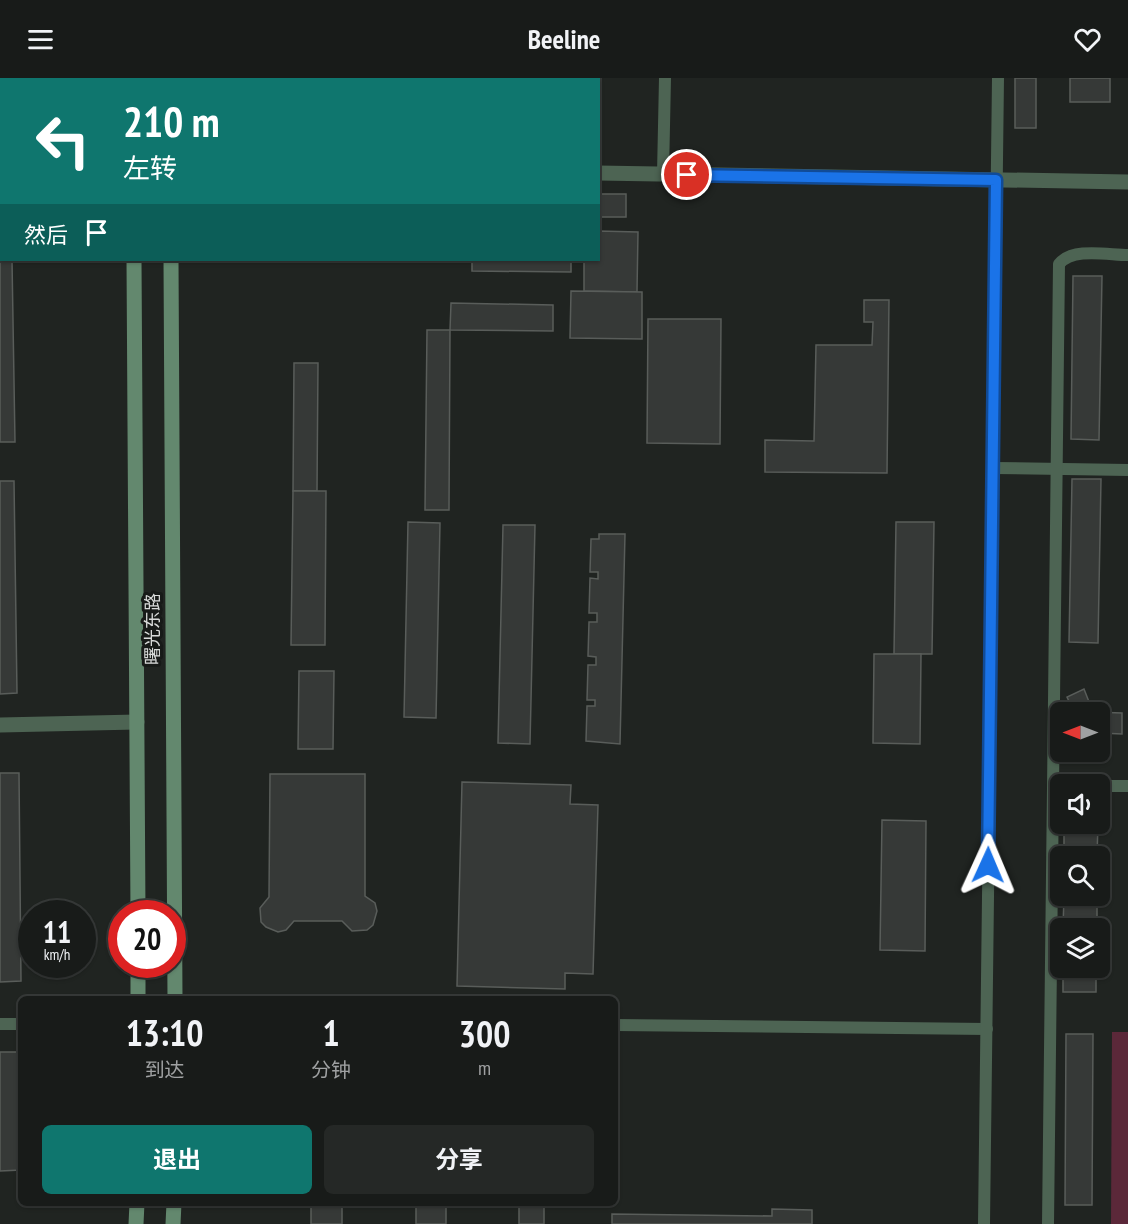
<!DOCTYPE html>
<html lang="zh">
<meta charset="utf-8">
<style>
:root{--surface:#181b19;--page:#252826;--text:#f1f3f6;--muted:#9fa1a2;--line:#363938;--accent:#0f766e}
body{margin:0;font-family:"PT Sans Narrow","Noto Sans SC",sans-serif;background:var(--page);color:var(--text);height:100vh;display:flex;flex-direction:column;font-size:22px;white-space:nowrap}
*{box-sizing:border-box;margin:0}
p{font-size:20px;color:var(--muted)}
.icon{flex:none;width:33px;height:33px;fill:none;stroke:currentColor;stroke-width:2;stroke-linecap:round;stroke-linejoin:round}
.map{position:relative;flex:1;overflow:hidden}
.sheet{position:absolute;left:18px;top:918px;width:600px;height:210px;display:flex;flex-direction:column;background:var(--surface);border-radius:9px;box-shadow:0 2px 4px #0004,0 0 0 2px var(--line)}
.sheet>*{flex:none}
.hud{position:absolute;left:0px;top:0px;width:600px;height:183px;box-shadow:0 2px 4px #0004,0 0 0 2px var(--line);background:#0f766e;color:#fff;overflow:hidden}
.needle{width:39px;rotate:270deg}
.tools{position:absolute;left:1050px;top:624px;display:grid;gap:12px}
.tools a{display:grid;place-items:center;width:60px;height:60px;border-radius:9px;background:var(--surface);box-shadow:0 2px 4px #0004,0 0 0 2px var(--line);font-size:30px}
.speed{position:absolute;left:18px;top:822px;display:flex;gap:12px;font-size:30px;font-weight:700;text-align:center}
.speed>*{display:grid;place-content:center;width:78px;height:78px;border-radius:50%;background:var(--surface);box-shadow:0 2px 4px #0004,0 0 0 2px var(--line);line-height:1}
.speed small{font-size:15px;font-weight:400}
.speed .limit{border:9px solid #d22;background:#fff;color:#111}
.pin{position:absolute;display:grid;place-items:center;width:51px;height:51px;color:#fff;margin:-26px;border:3px solid #fff;border-radius:50%;box-shadow:0 2px 6px #0007}
.me{position:absolute;width:66px;margin:-33px;rotate:1deg;stroke-linejoin:round;filter:drop-shadow(0 0 4px #0008)}
.turn{display:flex;align-items:center;gap:21px;height:126px;padding:0 24px;font-size:27px}
.turn .icon{width:78px;height:78px;stroke-width:2.5}
.turn b{display:block;font-size:42px;line-height:51px}
.then{display:flex;align-items:center;height:57px;padding:0 24px;background:#0003;gap:12px;font-size:22px}
.eta{display:flex;justify-content:space-evenly;align-items:center;height:102px;text-align:center}
.eta b{font-size:36px;font-weight:700;line-height:42px}
.action{display:flex;gap:12px;margin-top:auto;padding:12px 24px}
.action a{flex:1;height:69px;border-radius:9px;background:var(--accent);color:#fff;font-size:24px;font-weight:700;line-height:69px;text-align:center}
.action a+a{background:var(--page);color:var(--text)}
header{display:flex;justify-content:space-between;align-items:center;height:78px;padding:0 24px;background:var(--surface);font-size:27px;font-weight:700}
.map>svg:first-child{display:block}
.green{fill:#5b2839}
.building{fill:#363937;stroke:#595d5a;stroke-width:1.5}
.lines{fill:none;stroke-linecap:round;stroke-linejoin:round}
.service{stroke:#4d6453;stroke-width:12}
.minor{stroke:#4d6453;stroke-width:15}
.secondary{stroke:#63886e;stroke-width:15}
.route-casing{stroke:#114b97;stroke-width:15}
.route{stroke:#1a73e8;stroke-width:10}
.labels{text-anchor:middle;stroke-width:6;stroke-linejoin:round;paint-order:stroke}
.street-label{font-size:18px;fill:#d8dad9;stroke:#171a18}
</style>
<header><svg class="icon" aria-label="menu" viewBox="0 0 24 24"><path d="M4 6h16M4 12h16M4 18h16"/></svg>Beeline<svg class="icon" aria-label="heart" viewBox="0 0 24 24"><path d="M12 20l-8-8c-3-5 5-10 8-4 3-6 11-1 8 4z"/></svg></header>
<div class="map">
<svg width="1128" height="1146" viewBox="0 0 1128 1146">
<rect width="100%" height="100%" fill="#202421"/>
<polygon class="green" points="1112,954 1128,954 1128,1146 1111,1146"/>
<g class="building">
<polygon points="0,0 45,0 45,2 2,2 0,40"/>
<rect x="1015" y="0" width="21" height="50"/>
<rect x="1070" y="0" width="40" height="24"/>
<rect x="598" y="116" width="28" height="23"/>
<polygon points="0,151 2,182 12,182 15,364 0,364"/>
<polygon points="598,153 638,154 637,214 584,213 584,182 598,182"/>
<polygon points="472,182 571,182 571,194 472,193"/>
<polygon points="1073,198 1102,198 1099,362 1071,361"/>
<polygon points="571,213 642,214 642,261 570,260"/>
<polygon points="864,222 889,222 887,395 765,394 765,362 814,363 816,267 872,267 873,244 864,244"/>
<polygon points="451,225 553,227 553,253 450,252"/>
<polygon points="648,241 721,241 720,366 647,365"/>
<polygon points="427,252 450,252 449,432 425,432"/>
<polygon points="294,285 318,285 317,413 293,413"/>
<polygon points="1072,401 1101,401 1098,565 1069,564"/>
<polygon points="0,403 14,403 17,615 0,616"/>
<polygon points="293,413 326,413 325,567 291,567"/>
<polygon points="408,444 440,445 436,640 404,639"/>
<polygon points="896,444 934,444 932,576 894,576"/>
<polygon points="503,447 535,447 530,666 498,665"/>
<polygon points="599,456 625,456 620,666 586,663 587,628 595,628 595,622 587,622 588,587 596,587 596,579 588,578 589,544 597,544 597,535 589,535 590,500 598,501 598,494 590,494 591,461 599,461"/>
<polygon points="874,576 921,576 920,666 873,665"/>
<polygon points="299,593 334,593 333,671 298,671"/>
<polygon points="1084,611 1093,634 1122,635 1122,656 1100,655 1100,634 1074,634 1067,619"/>
<polygon points="0,695 19,695 21,903 0,904"/>
<polygon points="270,696 365,696 365,818 375,825 377,833 373,847 367,852 352,853 342,843 294,843 286,852 278,854 266,849 261,844 260,830 269,819"/>
<polygon points="462,704 571,707 570,726 598,727 593,896 565,895 565,911 457,908"/>
<polygon points="882,742 926,743 925,873 880,872"/>
<polygon points="1064,746 1098,746 1097,778 1064,778"/>
<polygon points="1064,818 1097,818 1097,850 1063,850"/>
<rect x="1063" y="890" width="33" height="24"/>
<polygon points="1066,956 1093,956 1092,1127 1065,1127"/>
<polygon points="0,974 21,974 21,1092 0,1093"/>
<rect x="311" y="1125" width="31" height="21"/>
<rect x="416" y="1125" width="30" height="21"/>
<rect x="519" y="1125" width="25" height="21"/>
<polygon points="772,1131 812,1132 812,1146 612,1146 612,1136 772,1138"/>
</g>
<g class="lines">
<g class="service">
<polyline points="663,96 665,0"/>
<polyline points="993,390 1128,392"/>
<polyline points="1100,708 1128,708"/>
<polyline points="0,946 21,946"/>
<polyline points="615,947 987,951"/>
<polyline points="984,1146 998,0"/>
<path d="M1048,1146L1059,186C1073,169 1108,177 1128,177"/>
</g>
<g class="minor">
<polyline points="0,93 2,93"/>
<polyline points="598,95 1128,104"/>
<polyline points="0,647 137,644"/>
</g>
<g class="secondary">
<polyline points="133,0 133,2"/>
<polyline points="170,0 170,2"/>
<polyline points="134,182 138,836"/>
<polyline points="171,182 175,921"/>
<polyline points="138,886 138,921"/>
<polyline points="136,1146 137,1125"/>
<polyline points="173,1146 174,1125"/>
</g>
</g>
<g class="lines">
<g class="route-casing">
<polyline id="route" points="687,97 996,102 988,787"/>
</g>
<use href="#route" class="route"/>
</g>
<g class="labels">
<g class="street-label">
<text transform="translate(153 551) rotate(-90)" y="6">曙光东路</text>
</g>
</g>
</svg>
<div class="tools">
<a><svg class="needle" viewBox="-14 -14 28 28"><path d="M0-13l5 13h-10z" fill="#e53935"/><path d="M0 13l5-13h-10z" fill="#9fa1a2"/></svg></a>
<a><svg class="icon" aria-label="sound" viewBox="0 0 24 24"><path d="M4 9h4l5-4v14l-5-4H4zM17 9q2 3 0 6"/></svg></a>
<a><svg class="icon" aria-label="search" viewBox="0 0 24 24"><circle cx="10" cy="10" r="6"/><path d="M15 15l6 6"/></svg></a>
<a><svg class="icon" aria-label="layers" viewBox="0 0 24 24"><path d="M12 4l9 5-9 5-9-5zM3 14l9 5 9-5"/></svg></a>
</div>
<div class="speed"><div>11<small>km/h</small></div><div class="limit">20</div></div>
<div class="pin" style="left:687px;top:97px;background:#d93025"><svg class="icon" aria-label="arrive" viewBox="0 0 24 24"><path d="M6 21V4h12l-3 4 3 4H6"/></svg></div>
<svg class="me" style="left:988px;top:787px" viewBox="-20 -20 40 40"><path d="M0-17L14 15 0 8-14 15z" fill="#1a73e8" stroke="#fff" stroke-width="4"/></svg>
<div class="hud">
<div class="turn"><svg class="icon" aria-label="left" viewBox="0 0 24 24"><path d="M17 20v-9H6M10 6l-5 5 5 5"/></svg><div><b>210 m</b>左转</div></div>
<div class="then">然后<svg class="icon" aria-label="arrive" viewBox="0 0 24 24"><path d="M6 21V4h12l-3 4 3 4H6"/></svg></div>
</div>
<section class="sheet">
<div class="eta">
<div><b>13:10</b><p>到达</p></div>
<div><b>1</b><p>分钟</p></div>
<div><b>300</b><p>m</p></div>
</div>
<div class="action"><a>退出</a><a>分享</a></div>
</section>
</div>
